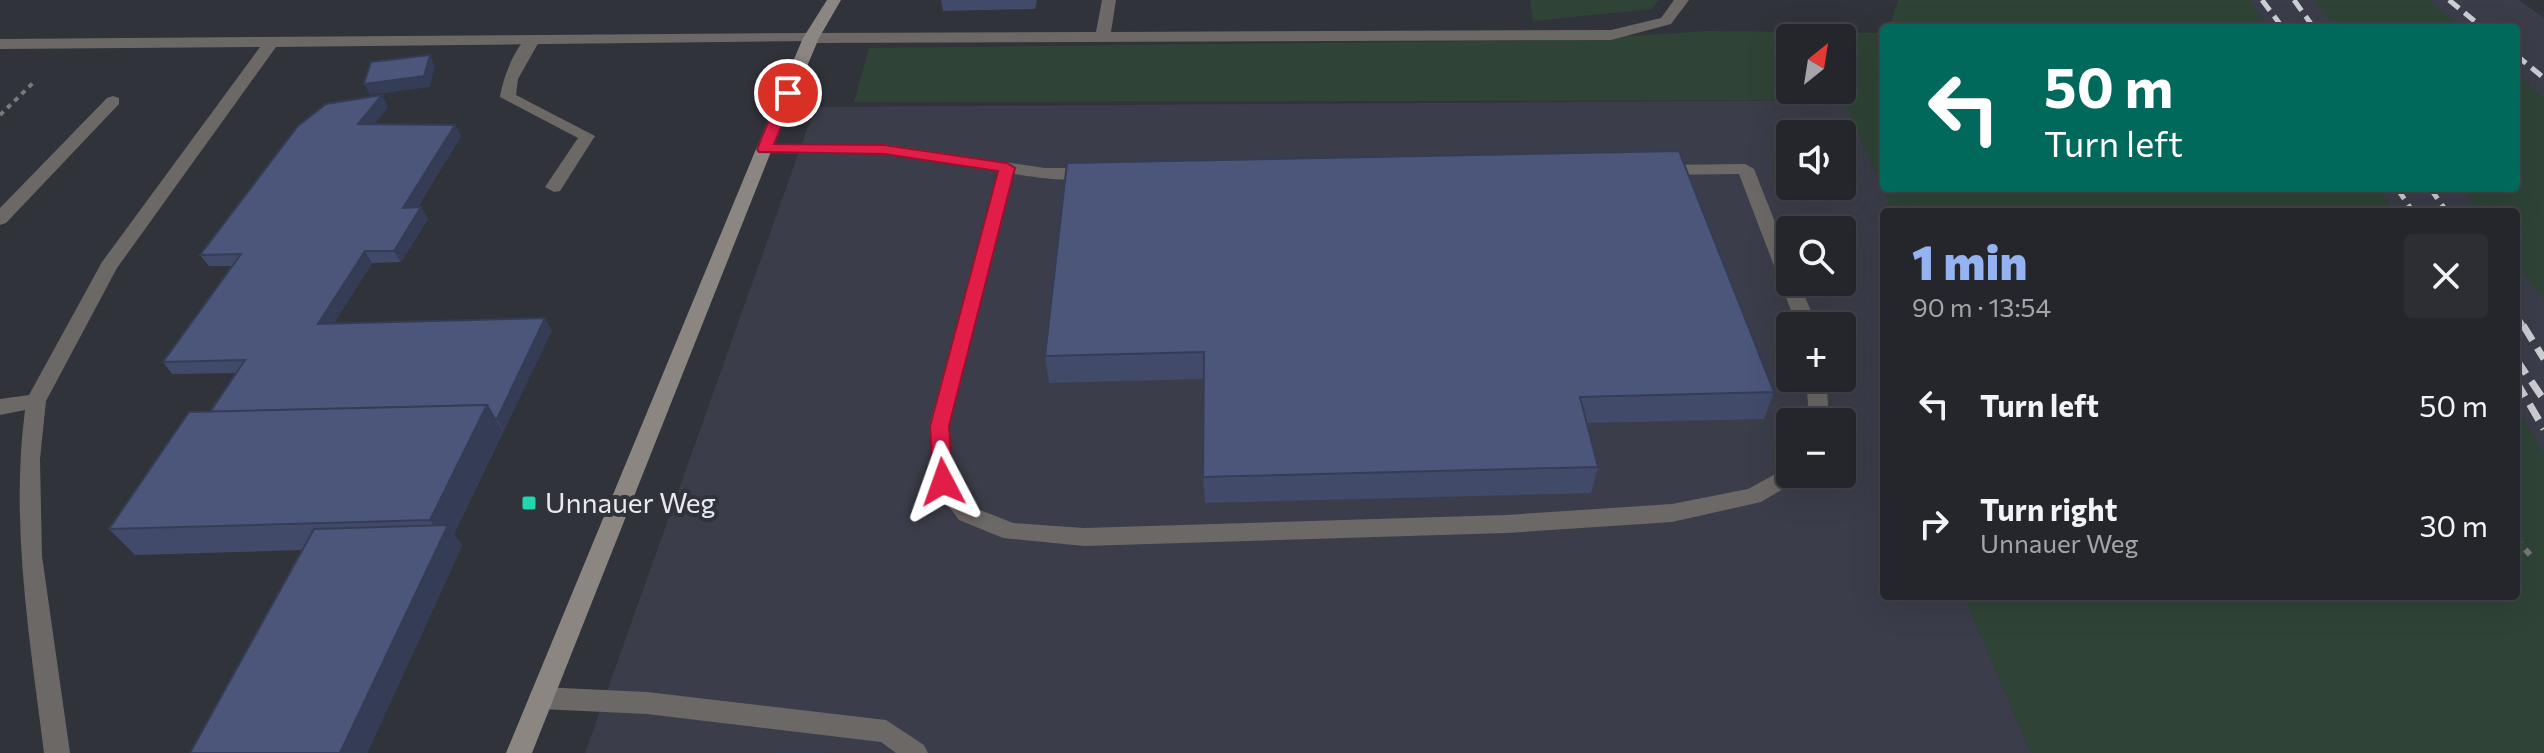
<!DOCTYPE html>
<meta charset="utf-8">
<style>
:root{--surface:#25262c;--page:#2d2e34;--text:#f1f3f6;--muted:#a3a5a9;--line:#424348;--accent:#95b2f1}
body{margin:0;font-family:Commissioner,sans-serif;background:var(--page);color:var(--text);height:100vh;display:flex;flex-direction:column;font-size:30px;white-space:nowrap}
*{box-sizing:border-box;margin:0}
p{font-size:26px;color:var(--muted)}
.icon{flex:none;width:44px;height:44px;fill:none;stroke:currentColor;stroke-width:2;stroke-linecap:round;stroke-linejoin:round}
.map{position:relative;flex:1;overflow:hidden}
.side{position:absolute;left:1880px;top:208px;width:640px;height:392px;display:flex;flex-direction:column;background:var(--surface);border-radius:8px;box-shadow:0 8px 32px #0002,0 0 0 2px var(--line)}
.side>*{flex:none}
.banner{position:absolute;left:1880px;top:24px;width:640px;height:168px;border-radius:8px;box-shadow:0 8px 32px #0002,0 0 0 2px var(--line);background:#00695c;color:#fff;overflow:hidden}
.needle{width:52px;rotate:30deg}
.buttons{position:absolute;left:1776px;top:24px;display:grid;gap:16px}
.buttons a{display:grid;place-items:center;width:80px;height:80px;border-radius:8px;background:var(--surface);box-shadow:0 8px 32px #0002,0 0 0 2px var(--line);font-size:40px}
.pin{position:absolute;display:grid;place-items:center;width:68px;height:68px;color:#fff;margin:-34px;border:4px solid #fff;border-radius:50%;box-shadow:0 2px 8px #0007}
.me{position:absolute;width:88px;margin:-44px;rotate:356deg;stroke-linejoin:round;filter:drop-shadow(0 0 6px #0008)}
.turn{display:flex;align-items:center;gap:28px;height:168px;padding:0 32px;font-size:36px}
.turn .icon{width:104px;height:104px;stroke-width:2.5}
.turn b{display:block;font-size:56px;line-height:68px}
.round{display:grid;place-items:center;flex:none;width:84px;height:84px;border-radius:8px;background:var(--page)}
.summary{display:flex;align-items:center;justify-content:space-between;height:136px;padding:0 32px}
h1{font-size:48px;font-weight:800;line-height:60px;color:var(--accent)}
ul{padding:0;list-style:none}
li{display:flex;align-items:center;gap:24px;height:120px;padding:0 32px}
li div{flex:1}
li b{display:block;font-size:30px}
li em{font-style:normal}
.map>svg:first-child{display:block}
.built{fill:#3b3e4a;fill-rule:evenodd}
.green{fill:#2f4436;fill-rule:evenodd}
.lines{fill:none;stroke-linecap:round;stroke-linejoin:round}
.path-far1{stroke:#77797f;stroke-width:4;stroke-dasharray:5 5;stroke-linecap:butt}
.path{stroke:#77797f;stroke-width:6;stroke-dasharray:7 7;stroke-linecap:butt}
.lane{fill:#6c6866;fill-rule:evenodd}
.street{fill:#6c6866;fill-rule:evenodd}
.secondary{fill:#8b8682;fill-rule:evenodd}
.rail-far1{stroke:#cecfd4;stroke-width:5;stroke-dasharray:13 7;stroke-linecap:butt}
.rail{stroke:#cecfd4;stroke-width:7;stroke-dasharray:18 9;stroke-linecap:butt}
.wall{fill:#414a69}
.shaded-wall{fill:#353c55}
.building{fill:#4c567a;stroke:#353c55;stroke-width:2}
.route{fill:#e11d48;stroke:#92132f;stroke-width:2}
.poi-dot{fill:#23d5af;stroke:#31333a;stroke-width:3}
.labels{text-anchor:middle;stroke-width:8;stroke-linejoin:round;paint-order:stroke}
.poi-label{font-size:28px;fill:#e8e9ee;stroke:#31333a;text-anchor:start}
</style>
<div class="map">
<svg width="2544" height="753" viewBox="0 0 2544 753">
<rect width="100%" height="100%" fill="#31333a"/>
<g class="built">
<polygon points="2250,0 2519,0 2544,18 2544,455 2516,408 2516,212 2395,212 2378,188 2516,188 2516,28 2269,28"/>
<path d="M1844,100L1893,212H1884V596H1964L2031,753H585L815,107ZM1790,134H1842V186H1790ZM1790,230H1842V282H1790ZM1790,326H1842V378H1790ZM1790,422H1842V474H1790Z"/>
</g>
<g class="green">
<polygon points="1530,0 1659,0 1651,9 1533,21"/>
<polygon points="1898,0 2250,0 2269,28 1889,28"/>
<polygon points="2313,0 2429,0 2462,28 2336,28"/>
<path d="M1708,31L1884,33V188H2378L2395,212H1893L1843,100L854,102L869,48L1563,40ZM1790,38H1842V90H1790Z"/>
<polygon points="2516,74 2544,98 2544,300 2516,262 2516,212 2479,212 2461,188 2516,188"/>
<polygon points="2516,408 2544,455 2544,753 2031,753 1964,596 2516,596"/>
</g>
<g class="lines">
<polyline class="path-far1" points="0,115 33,83"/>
<polyline class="path" points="2516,539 2533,558"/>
<g class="lane">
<polygon points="1102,0 1116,0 1111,32 1611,30 1661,18 1674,0 1689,0 1671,24 1611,40 811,43 803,38 811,33 1096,32"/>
<path d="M532,35L540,40L518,79L516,95L595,136L560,191L554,192L545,187L578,138L500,97C502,81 516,41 532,35Z"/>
<polygon points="113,96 119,98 119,104 6,223 0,225 0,208 107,98"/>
<path d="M764,144H884L1045,168H1091L1100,173C1086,186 1033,177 1014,174L949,426L954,480L975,508L1013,523L1084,528L1506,515L1672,504L1748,489L1790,466V474H1801L1798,480L1761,502L1672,522L1506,533L1084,546L1003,538L959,520L935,488L929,426L998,171L884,154L758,153L756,149Z"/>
<polygon points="1745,164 1754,169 1790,260 1790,282 1799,282 1817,326 1797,326 1739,174 1659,175 1650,170 1659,165"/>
<polygon points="1806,378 1826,378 1828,404 1825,422 1805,422 1808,404"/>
<polygon points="541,687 647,692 886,720 924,745 928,753 896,753 881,742 647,714 541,709 532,706 529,698 532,690"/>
</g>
<path class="street" d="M811,33L816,35V41L276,47L117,268L46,401L40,459L42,556L70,753H44C30,639 10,525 25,410L0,415V399L29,395L102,262L260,47L0,49V39Z"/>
<polygon class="secondary" points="827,0 841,0 819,38 772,149 532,753 506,753 756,149 803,38"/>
<g class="rail-far1">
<polyline points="2262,0 2283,28"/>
<polyline points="2294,0 2314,28"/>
<polyline points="2449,0 2483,28"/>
<polyline points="2516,55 2544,78"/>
<polyline points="2397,188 2413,212"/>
<polyline points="2430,188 2447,212"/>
<polyline points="2516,314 2524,327"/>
</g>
<g class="rail">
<polyline points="2523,325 2544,359"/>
<polyline points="2516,359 2544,400"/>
<polyline points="2516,381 2544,429"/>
</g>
</g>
<g class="wall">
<polygon points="941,0 1037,0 1035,9 943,11"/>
<polygon points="388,107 374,124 455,125 461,136 417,208 421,207 428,219 401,262 372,263 334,323 552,330 454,534 462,546 367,753 190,753 303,550 135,555 109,529 210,412 236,373 172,374 163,362 233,266 209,266 200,255"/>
<polygon points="1067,163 1774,392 1764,419 1587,423 1598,467 1591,493 1205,503 1203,477 1204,379 1049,383 1045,356"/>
</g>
<g class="shaded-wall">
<polygon points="430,55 435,66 430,87 370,95 364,84"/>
<polygon points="382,95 388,107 365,136 358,124"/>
<polygon points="455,125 461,136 409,220 403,208"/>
<polygon points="421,207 428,219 401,262 394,251"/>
<polygon points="365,251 372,263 326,336 318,324"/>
<polygon points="545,318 552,330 504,431 497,419"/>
<polygon points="487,405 503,431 454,534 462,546 367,753 340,753 442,537 430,520"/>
</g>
<g class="building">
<polygon points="430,55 424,76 364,84 371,62"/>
<polygon points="382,95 358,124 455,125 403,208 421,207 394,251 365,251 318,324 545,318 497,419 495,419 487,405 210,412 245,360 163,362 241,254 200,255 298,126 326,104"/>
<polygon points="1679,151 1774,392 1580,397 1598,467 1203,477 1204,352 1045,356 1067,163"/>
<polygon points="487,405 430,520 109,529 189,412"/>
<polygon points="448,525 340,753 190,753 314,529"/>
<polygon points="827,752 827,753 776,753"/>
</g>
<polygon class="route" points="788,89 795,93 774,144 884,145 1007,163 1015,168 949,426 953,482 950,487 943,490 933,482 930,426 998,171 884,154 759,152 757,149 780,93"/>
<rect class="poi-dot" x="521" y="495" width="16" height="16" rx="4"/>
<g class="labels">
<g class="poi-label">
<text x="545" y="513">Unnauer Weg</text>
</g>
</g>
</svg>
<div class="buttons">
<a><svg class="needle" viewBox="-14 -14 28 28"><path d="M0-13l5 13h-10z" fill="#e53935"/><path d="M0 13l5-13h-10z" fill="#a3a5a9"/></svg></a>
<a><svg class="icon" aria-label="sound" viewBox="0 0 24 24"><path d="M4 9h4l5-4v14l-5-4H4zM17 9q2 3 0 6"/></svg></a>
<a><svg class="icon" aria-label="search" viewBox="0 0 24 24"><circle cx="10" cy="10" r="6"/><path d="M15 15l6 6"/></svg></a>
<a>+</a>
<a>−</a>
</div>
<div class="pin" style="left:788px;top:93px;background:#d93025"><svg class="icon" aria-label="arrive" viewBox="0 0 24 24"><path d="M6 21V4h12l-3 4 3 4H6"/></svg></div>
<svg class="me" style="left:943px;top:482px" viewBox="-20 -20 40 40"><path d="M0-17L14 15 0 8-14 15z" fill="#e11d48" stroke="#fff" stroke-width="4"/></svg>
<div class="banner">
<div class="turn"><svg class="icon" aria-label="left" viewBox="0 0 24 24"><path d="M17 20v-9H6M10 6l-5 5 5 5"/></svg><div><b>50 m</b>Turn left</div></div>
</div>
<section class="side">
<div class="summary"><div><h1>1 min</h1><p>90 m · 13:54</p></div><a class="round"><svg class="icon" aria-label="close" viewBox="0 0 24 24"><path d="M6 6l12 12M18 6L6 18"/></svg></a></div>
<ul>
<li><svg class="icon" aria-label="left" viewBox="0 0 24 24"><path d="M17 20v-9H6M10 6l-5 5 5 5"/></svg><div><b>Turn left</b></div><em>50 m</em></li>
<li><svg class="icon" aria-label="right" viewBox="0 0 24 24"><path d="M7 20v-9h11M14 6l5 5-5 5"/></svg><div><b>Turn right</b><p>Unnauer Weg</p></div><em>30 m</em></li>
</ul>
</section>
</div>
